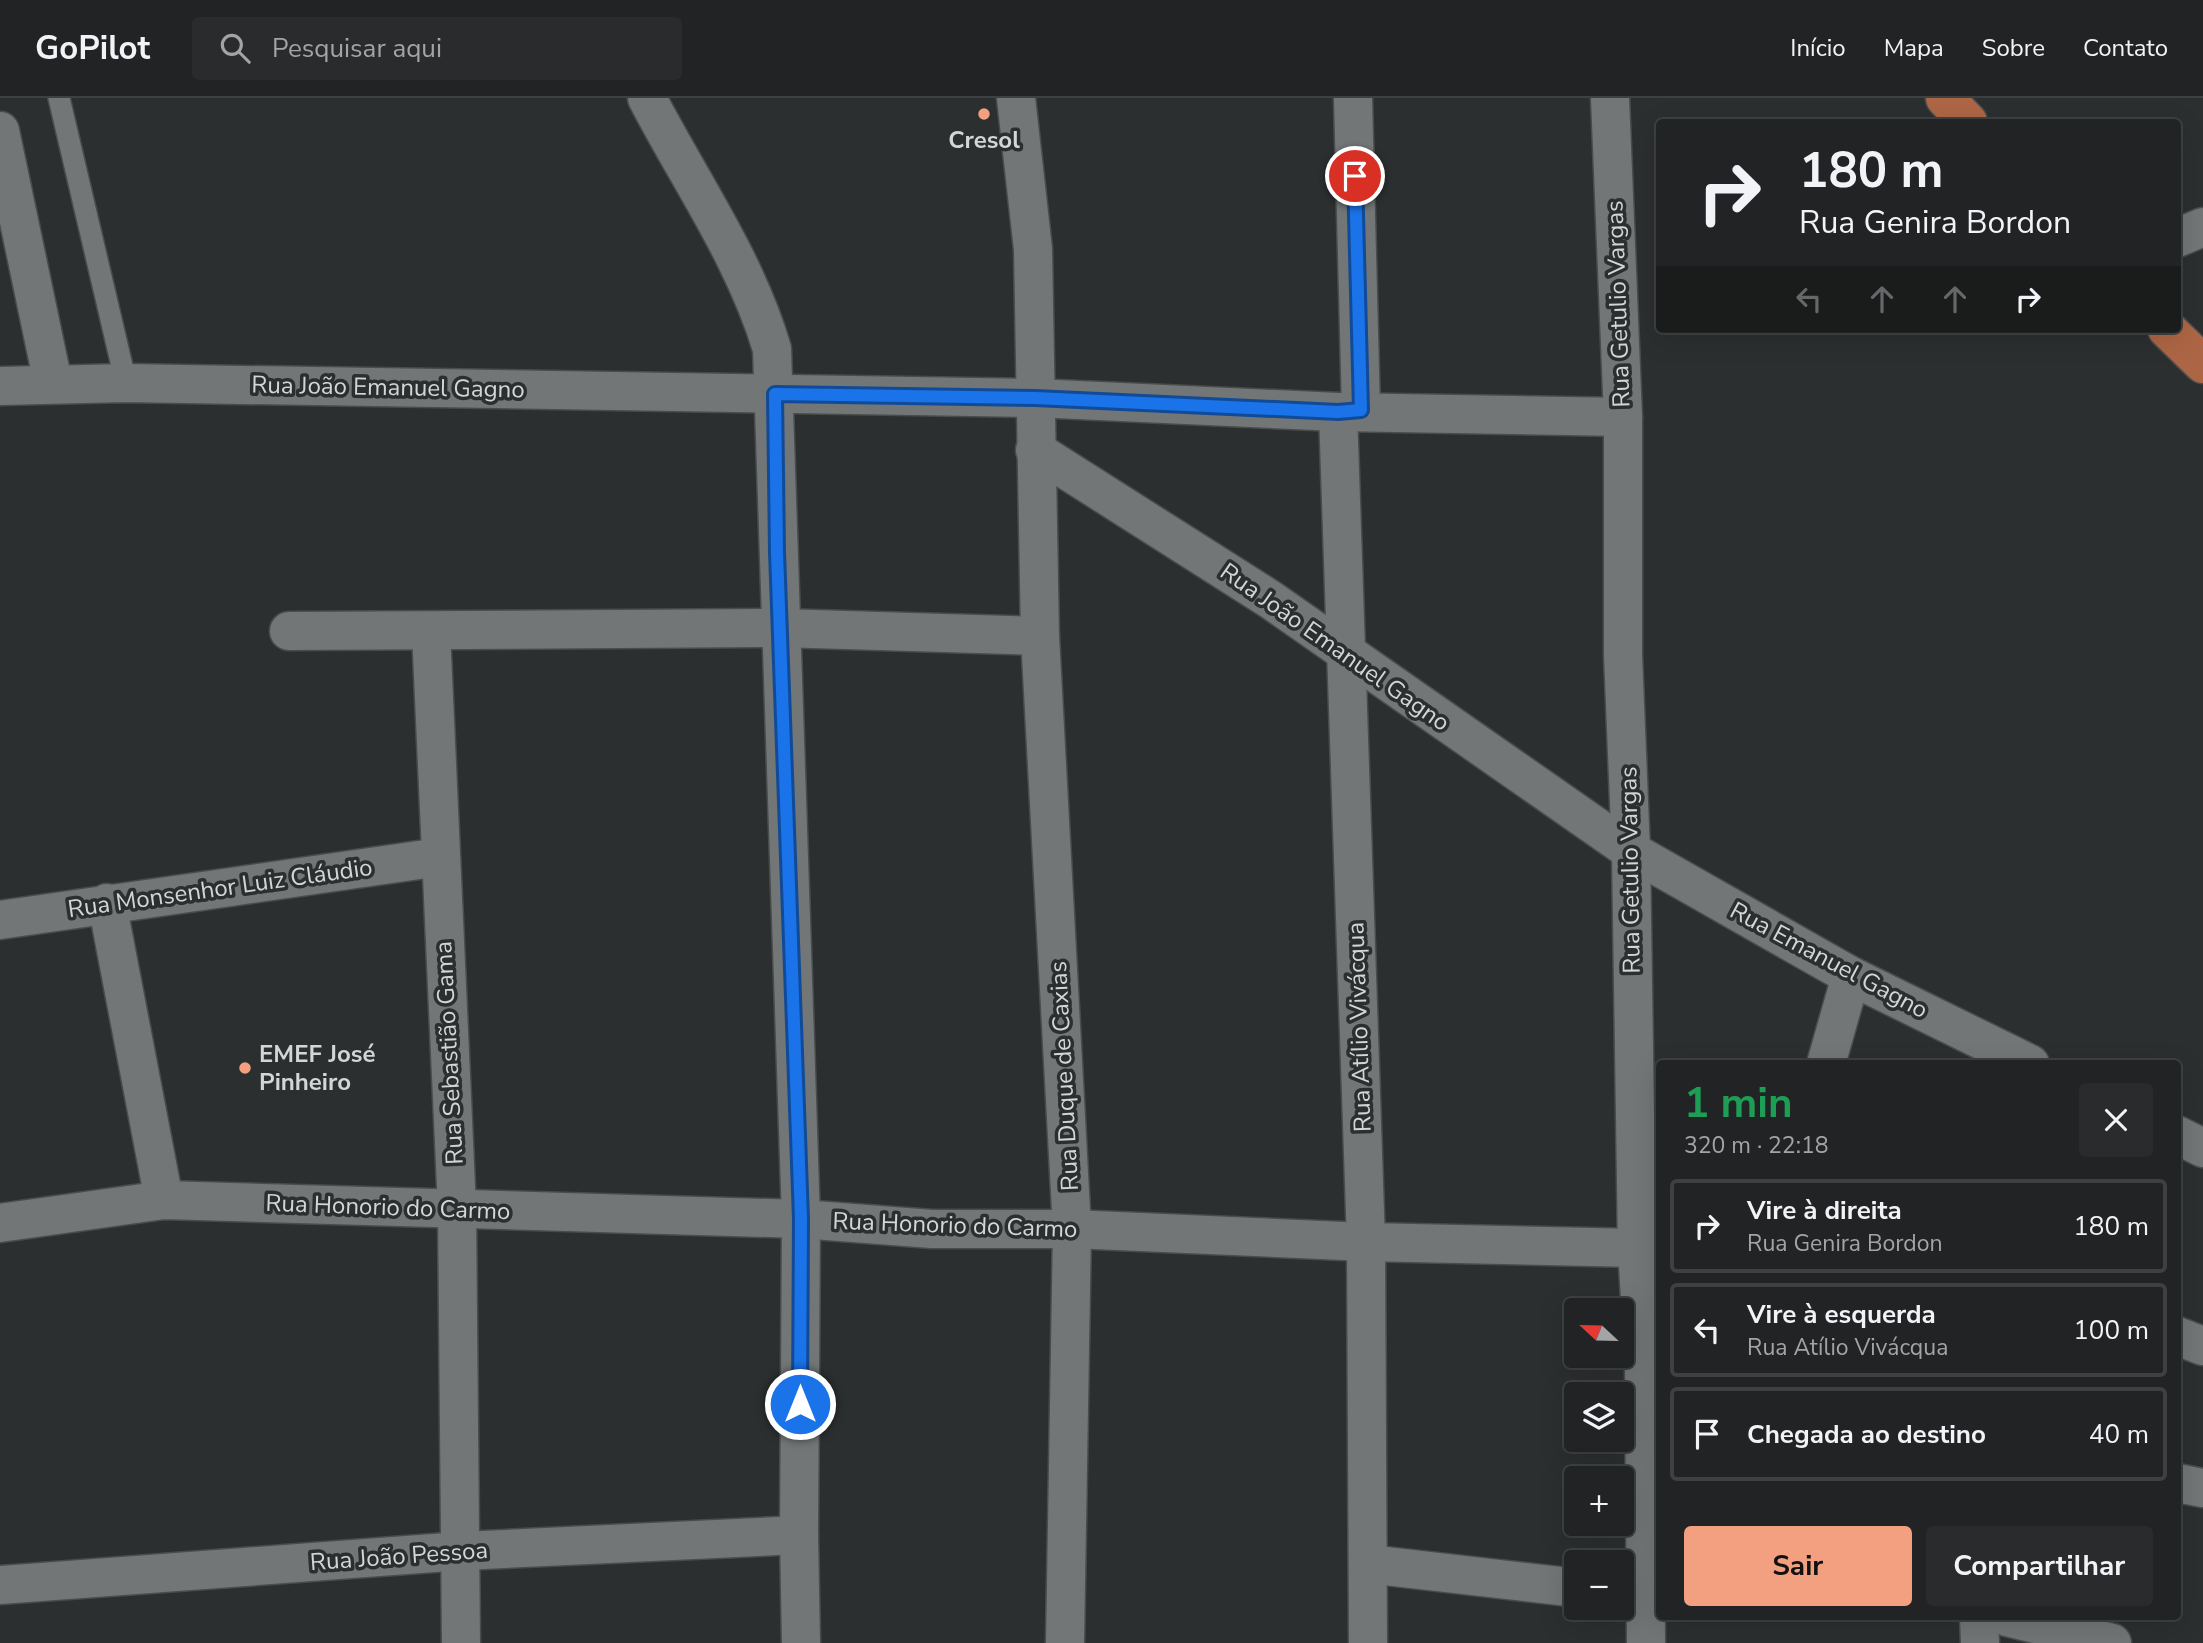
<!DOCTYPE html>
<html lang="pt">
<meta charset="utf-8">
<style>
:root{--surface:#212324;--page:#292b2c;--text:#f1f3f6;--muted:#a2a4a6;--line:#3e4041;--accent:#f2a07f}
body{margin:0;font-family:"Nunito Sans",sans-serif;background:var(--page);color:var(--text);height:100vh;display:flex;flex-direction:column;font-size:26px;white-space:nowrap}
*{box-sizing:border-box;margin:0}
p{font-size:23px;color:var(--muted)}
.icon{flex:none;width:38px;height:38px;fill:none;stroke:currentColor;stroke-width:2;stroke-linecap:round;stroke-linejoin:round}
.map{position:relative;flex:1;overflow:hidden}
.sheet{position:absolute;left:1656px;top:962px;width:525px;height:560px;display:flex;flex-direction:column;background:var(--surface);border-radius:7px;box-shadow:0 7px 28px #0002,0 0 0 2px var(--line)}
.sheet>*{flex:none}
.top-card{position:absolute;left:1656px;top:21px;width:525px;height:214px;border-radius:7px;box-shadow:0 7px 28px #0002,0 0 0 2px var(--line);background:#212324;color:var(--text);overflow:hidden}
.needle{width:46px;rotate:292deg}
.tools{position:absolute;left:1564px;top:1200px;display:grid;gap:14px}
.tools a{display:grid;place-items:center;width:70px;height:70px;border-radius:7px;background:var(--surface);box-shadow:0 7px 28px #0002,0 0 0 2px var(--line);font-size:35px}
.pin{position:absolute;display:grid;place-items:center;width:60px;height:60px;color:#fff;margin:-30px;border:4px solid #fff;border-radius:50%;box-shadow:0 2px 7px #0007}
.me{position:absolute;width:77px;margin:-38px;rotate:0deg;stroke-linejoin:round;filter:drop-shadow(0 0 5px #0008)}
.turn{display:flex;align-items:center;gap:24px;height:147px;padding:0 28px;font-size:32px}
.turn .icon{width:91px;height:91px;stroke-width:2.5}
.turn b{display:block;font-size:49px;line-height:60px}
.lanes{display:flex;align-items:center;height:66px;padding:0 28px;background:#0003;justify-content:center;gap:35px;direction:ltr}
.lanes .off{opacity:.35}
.round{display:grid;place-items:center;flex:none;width:74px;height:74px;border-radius:7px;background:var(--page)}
.headline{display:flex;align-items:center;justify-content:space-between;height:119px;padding:0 28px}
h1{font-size:42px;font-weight:700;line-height:52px;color:#1e9e55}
.button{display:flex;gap:14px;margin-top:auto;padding:14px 28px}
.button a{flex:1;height:80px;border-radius:7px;background:var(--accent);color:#111;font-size:28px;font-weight:700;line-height:80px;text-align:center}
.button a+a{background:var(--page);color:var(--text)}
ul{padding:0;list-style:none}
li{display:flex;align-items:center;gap:21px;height:94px;margin:0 14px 10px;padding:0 14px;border:4px solid var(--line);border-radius:7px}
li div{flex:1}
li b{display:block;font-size:26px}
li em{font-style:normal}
header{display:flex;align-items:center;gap:42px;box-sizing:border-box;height:98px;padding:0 35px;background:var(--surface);border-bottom:2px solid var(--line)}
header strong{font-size:33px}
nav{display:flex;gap:38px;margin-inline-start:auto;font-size:24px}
.search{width:490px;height:63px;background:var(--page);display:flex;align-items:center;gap:18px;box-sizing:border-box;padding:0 24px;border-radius:7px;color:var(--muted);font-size:26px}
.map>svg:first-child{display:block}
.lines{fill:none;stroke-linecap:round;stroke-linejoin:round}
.service-casing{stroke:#494c4d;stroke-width:24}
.minor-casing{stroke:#494c4d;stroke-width:41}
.tertiary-casing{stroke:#494c4d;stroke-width:41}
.primary-casing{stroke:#494c4d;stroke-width:41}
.service{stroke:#727676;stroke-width:21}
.minor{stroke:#727676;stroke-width:38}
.tertiary{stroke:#727676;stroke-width:38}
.primary{stroke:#ad6645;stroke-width:38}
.route-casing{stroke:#114b97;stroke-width:18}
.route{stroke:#1a73e8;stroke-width:12}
.poi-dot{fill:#f2a07f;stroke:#2c2f30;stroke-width:2.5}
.labels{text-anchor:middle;stroke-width:7;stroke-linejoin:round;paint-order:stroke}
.poi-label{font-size:24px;font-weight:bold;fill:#d3d5d6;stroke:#2c2f30}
.street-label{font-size:24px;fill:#d3d5d6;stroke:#2c2f30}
</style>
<header>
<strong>GoPilot</strong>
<div class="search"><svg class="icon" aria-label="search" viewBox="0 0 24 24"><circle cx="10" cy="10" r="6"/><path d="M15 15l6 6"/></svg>Pesquisar aqui</div>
<nav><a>Início</a><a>Mapa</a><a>Sobre</a><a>Contato</a></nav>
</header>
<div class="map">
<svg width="2203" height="1545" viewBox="0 0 2203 1545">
<rect width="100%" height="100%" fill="#2c2f30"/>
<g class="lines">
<g class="service-casing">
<polyline id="service" points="59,0 126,285"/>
</g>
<g class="minor-casing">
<g id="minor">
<path d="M647,0C690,83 745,160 772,251L801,1121L799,1437L801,1545"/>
<polyline points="1016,0 1033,151 1040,538 1072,1131 1065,1545"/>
<polyline points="1353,0 1361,312"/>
<polyline points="0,33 53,285"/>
<polyline points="2177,140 2203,129"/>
<polyline points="0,288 126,285 1035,300 1338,314 1623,319"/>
<polyline points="1338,314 1366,1144 1368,1545"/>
<polyline points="1035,352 1271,502 1631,753 1851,878 2030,966"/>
<polyline points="289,533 780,530 1040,538"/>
<polyline points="431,533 457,1111 461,1545"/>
<polyline points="107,805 164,1102"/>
<polyline points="0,822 440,759"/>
<polyline points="1826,966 1851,878"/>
<polyline points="2177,1037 2203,1050"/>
<polyline points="0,1125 164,1102 801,1121 932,1131 1072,1131 1366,1144 1637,1150 1659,1154"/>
<polyline points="2177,1238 2203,1248"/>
<polyline points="2177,1385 2203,1390"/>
<polyline points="1368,1466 1577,1490"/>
<polyline points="0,1487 461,1453 799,1437"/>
<polyline points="1622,1495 1647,1498"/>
<polyline points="1979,1519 1980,1545"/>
<polyline points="2007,1519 2112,1545"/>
</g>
</g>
<g class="tertiary-casing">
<polyline id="tertiary" points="1610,0 1623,319 1623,557 1631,753 1637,1150 1644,1269 1646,1545"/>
</g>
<g class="primary-casing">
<g id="primary">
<polyline points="1945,0 1968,24"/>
<polyline points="2167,231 2203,266"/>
</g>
</g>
<use href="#service" class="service"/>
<use href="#minor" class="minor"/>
<use href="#tertiary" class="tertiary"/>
<use href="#primary" class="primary"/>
</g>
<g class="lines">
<g class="route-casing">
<polyline id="route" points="800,1306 801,1121 777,454 775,296 1035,300 1338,314 1361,312 1355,78"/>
</g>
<use href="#route" class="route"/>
</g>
<g class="poi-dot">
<circle cx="984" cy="16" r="7"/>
<circle cx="245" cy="970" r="7"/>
</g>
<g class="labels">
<g class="poi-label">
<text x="984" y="50">Cresol</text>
<text x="259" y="964" text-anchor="start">EMEF José<tspan x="259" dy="28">Pinheiro</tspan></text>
</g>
<g class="street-label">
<text transform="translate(1618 206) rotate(-92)" y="8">Rua Getulio Vargas</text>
<text transform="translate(388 289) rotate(1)" y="8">Rua João Emanuel Gagno</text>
<text transform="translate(1335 549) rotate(35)" y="8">Rua João Emanuel Gagno</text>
<text transform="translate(1630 772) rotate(-91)" y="8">Rua Getulio Vargas</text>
<text transform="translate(220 790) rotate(-8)" y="8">Rua Monsenhor Luiz Cláudio</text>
<text transform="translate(1829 862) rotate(28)" y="8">Rua Emanuel Gagno</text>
<text transform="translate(1359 929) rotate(-92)" y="8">Rua Atílio Vivácqua</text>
<text transform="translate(449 955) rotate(-93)" y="8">Rua Sebastião Gama</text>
<text transform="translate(1064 978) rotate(-93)" y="8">Rua Duque de Caxias</text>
<text transform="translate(388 1109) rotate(2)" y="8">Rua Honorio do Carmo</text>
<text transform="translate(955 1127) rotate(2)" y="8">Rua Honorio do Carmo</text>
<text transform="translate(399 1458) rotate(-4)" y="8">Rua João Pessoa</text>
</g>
</g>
</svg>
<div class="tools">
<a><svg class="needle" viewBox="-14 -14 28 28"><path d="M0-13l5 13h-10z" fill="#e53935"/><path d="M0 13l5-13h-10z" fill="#a2a4a6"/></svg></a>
<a><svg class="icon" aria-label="layers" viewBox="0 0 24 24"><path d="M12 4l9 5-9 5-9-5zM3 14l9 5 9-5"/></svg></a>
<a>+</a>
<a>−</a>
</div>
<div class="pin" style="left:1355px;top:78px;background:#d93025"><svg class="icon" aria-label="arrive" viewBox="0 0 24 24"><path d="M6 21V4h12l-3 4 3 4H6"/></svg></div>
<svg class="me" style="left:800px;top:1306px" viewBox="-20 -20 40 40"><circle r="17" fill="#1a73e8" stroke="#fff" stroke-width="3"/><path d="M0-11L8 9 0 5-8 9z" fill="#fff"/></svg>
<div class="top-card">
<div class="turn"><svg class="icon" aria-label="right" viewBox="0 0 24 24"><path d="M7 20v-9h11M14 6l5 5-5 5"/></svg><div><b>180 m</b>Rua Genira Bordon</div></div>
<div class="lanes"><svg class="icon off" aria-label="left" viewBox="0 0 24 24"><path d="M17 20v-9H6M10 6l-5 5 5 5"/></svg><svg class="icon off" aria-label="ahead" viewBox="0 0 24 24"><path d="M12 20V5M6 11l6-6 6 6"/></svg><svg class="icon off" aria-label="ahead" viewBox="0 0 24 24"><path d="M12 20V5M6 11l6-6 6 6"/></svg><svg class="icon" aria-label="right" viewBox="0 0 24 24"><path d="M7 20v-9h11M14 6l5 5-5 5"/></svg></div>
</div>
<section class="sheet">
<div class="headline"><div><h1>1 min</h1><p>320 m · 22:18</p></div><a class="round"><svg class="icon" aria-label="close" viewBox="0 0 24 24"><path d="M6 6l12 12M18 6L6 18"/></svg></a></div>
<ul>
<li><svg class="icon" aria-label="right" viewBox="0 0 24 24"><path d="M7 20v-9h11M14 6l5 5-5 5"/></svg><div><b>Vire à direita</b><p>Rua Genira Bordon</p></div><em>180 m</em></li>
<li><svg class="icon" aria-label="left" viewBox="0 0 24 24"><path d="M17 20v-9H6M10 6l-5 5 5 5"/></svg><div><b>Vire à esquerda</b><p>Rua Atílio Vivácqua</p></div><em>100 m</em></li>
<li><svg class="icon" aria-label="arrive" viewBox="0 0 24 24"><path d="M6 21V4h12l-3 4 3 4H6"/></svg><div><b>Chegada ao destino</b></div><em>40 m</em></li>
</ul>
<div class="button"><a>Sair</a><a>Compartilhar</a></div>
</section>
</div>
